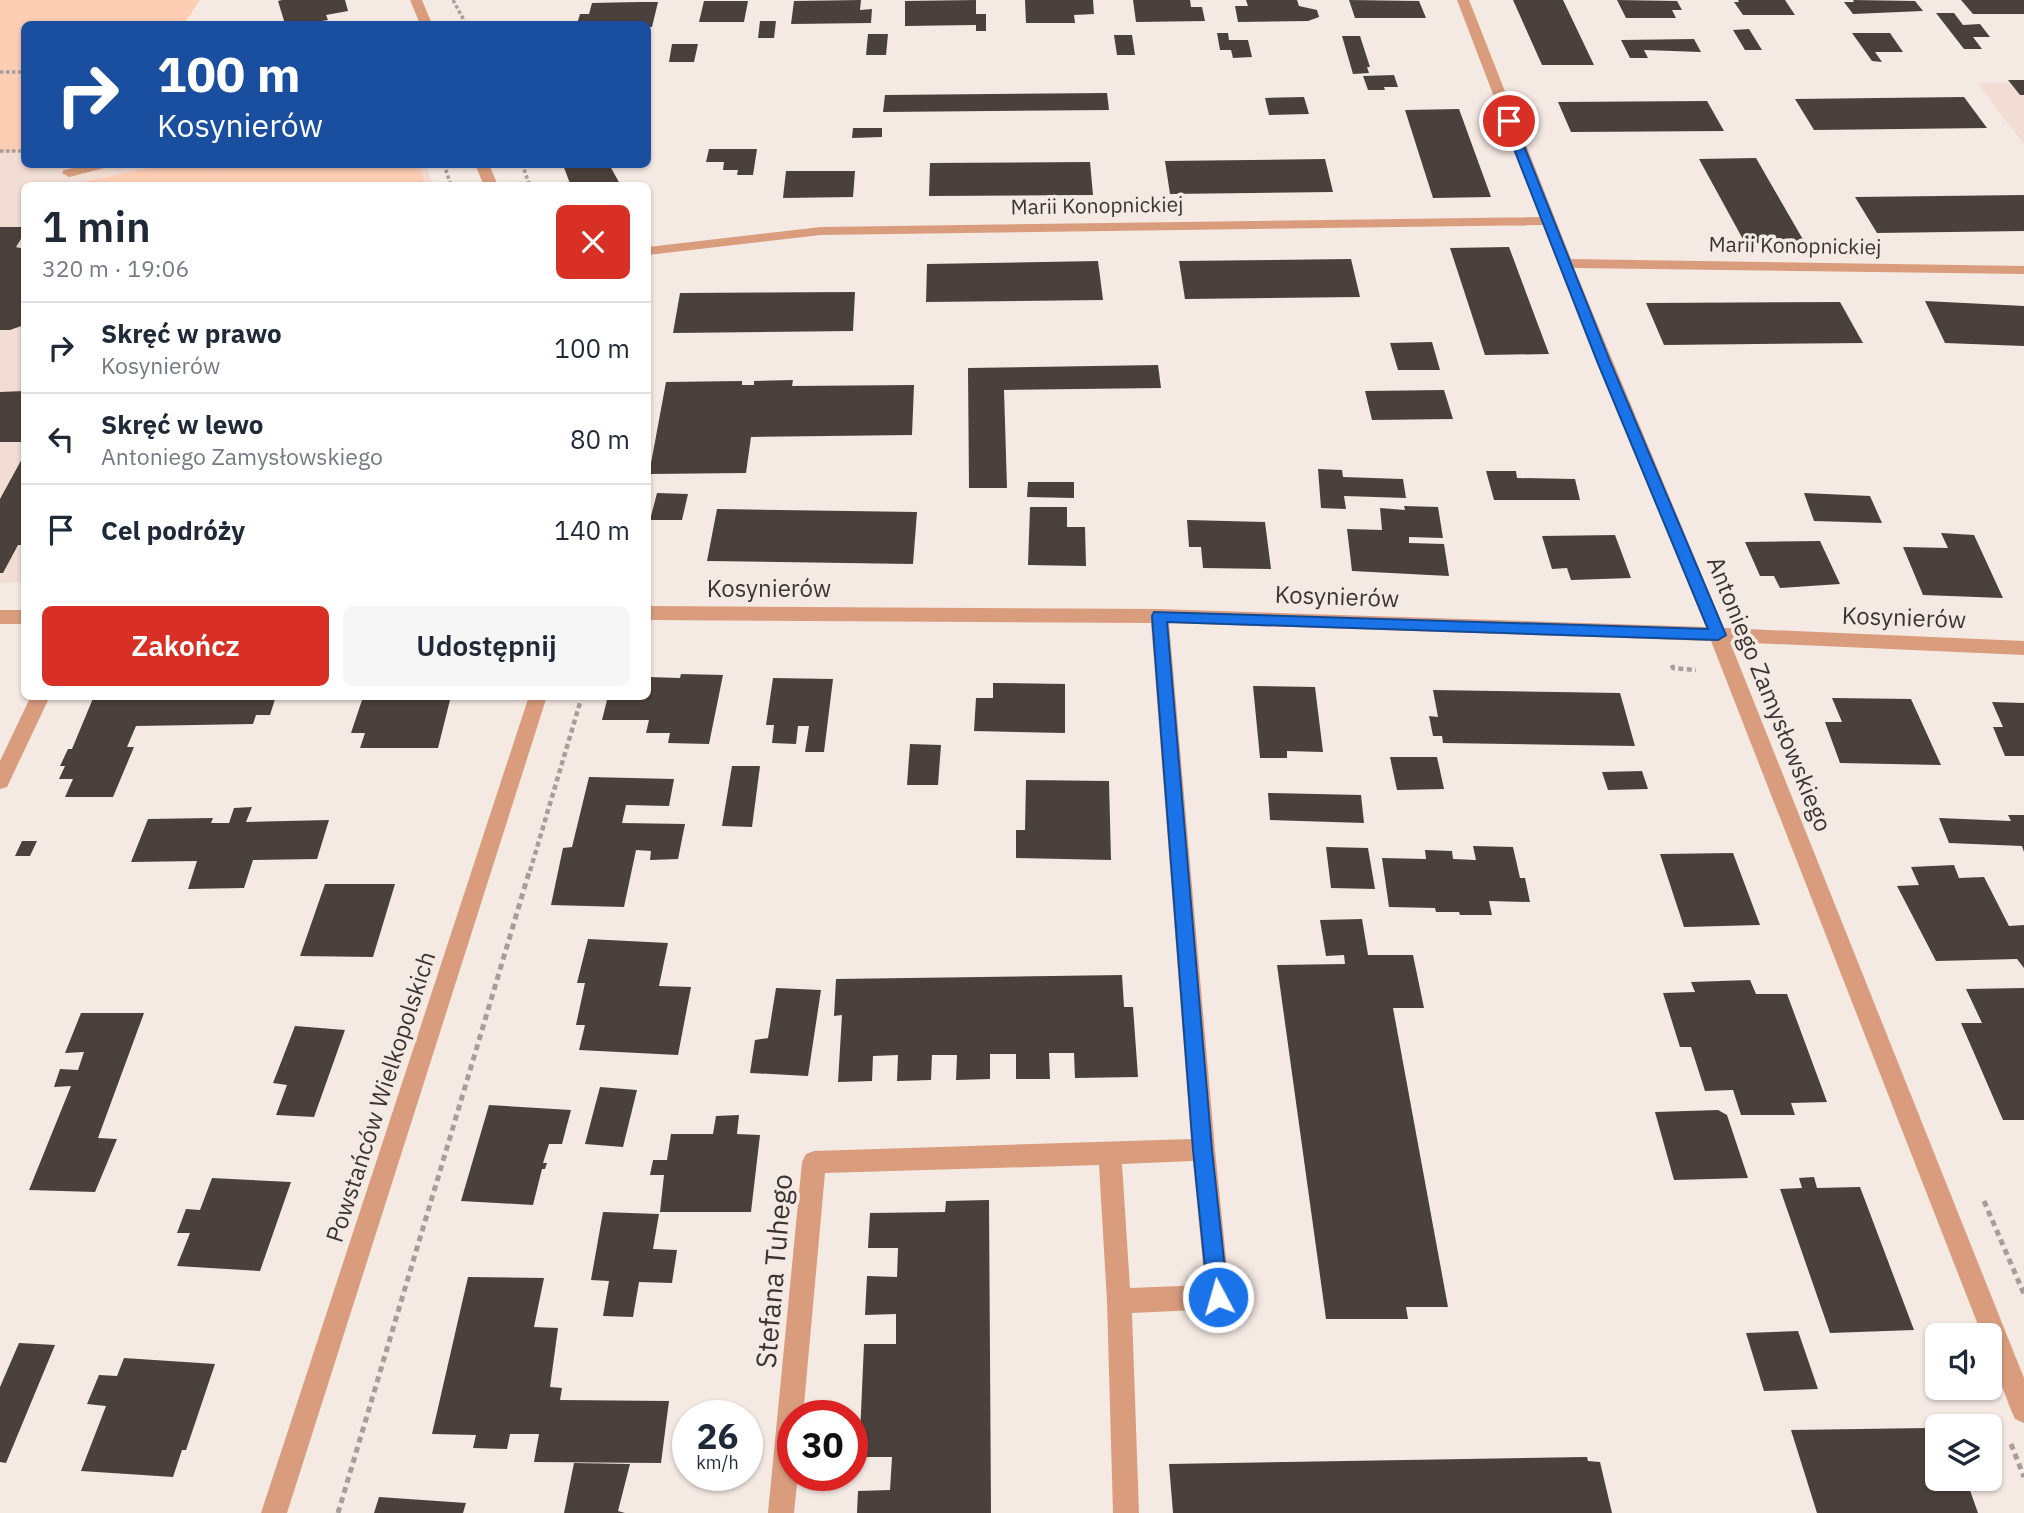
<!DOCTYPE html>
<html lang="pl">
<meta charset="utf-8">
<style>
:root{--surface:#fff;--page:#f6f6f7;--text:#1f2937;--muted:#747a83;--line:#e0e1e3;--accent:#d93025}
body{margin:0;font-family:"IBM Plex Sans",sans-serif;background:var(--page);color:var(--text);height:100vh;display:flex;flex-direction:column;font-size:26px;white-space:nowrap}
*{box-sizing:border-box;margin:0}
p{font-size:23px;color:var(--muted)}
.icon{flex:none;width:38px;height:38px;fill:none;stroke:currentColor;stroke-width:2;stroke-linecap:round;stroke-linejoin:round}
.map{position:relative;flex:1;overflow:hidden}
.side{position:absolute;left:21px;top:182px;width:630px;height:518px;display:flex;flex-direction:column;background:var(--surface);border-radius:10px;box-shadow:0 2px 5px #0004}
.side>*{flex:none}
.hud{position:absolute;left:21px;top:21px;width:630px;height:147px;border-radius:10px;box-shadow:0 2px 5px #0004;background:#1a4fa0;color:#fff;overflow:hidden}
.fabs{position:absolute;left:1925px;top:1323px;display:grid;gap:14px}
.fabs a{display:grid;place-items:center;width:77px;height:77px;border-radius:10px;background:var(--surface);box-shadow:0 2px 5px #0004;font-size:35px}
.speed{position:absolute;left:672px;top:1400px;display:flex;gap:14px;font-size:35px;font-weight:700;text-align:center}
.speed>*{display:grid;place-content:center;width:91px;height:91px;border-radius:50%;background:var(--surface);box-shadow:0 2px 5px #0004;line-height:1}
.speed small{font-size:18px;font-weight:400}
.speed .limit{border:10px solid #d22;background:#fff;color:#111}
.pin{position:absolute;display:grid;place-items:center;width:60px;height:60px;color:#fff;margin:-30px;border:4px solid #fff;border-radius:50%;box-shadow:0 2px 7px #0007}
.me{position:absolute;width:77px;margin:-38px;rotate:354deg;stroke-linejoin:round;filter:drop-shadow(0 0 5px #0008)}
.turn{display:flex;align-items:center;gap:24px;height:147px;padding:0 21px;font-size:32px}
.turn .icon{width:91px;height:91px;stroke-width:2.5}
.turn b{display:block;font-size:49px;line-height:60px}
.round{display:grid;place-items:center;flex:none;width:74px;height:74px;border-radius:10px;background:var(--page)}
.overview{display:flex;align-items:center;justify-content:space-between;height:119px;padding:0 21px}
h1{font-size:42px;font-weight:600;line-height:52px}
.button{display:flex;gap:14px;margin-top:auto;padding:14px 21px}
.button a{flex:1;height:80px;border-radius:10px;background:var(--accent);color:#fff;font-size:28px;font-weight:600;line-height:80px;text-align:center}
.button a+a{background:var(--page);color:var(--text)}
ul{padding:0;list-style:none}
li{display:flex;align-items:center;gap:21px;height:91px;padding:0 21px;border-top:2px solid var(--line)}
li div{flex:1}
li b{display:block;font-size:26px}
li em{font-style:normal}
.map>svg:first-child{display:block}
.built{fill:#f1ddd3}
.green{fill:#fdcdb4}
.building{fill:#4b413c}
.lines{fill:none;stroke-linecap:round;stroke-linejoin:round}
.path-far2{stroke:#a79e9a;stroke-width:3.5;stroke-dasharray:3.5 2.5;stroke-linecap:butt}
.path-far1{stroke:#a79e9a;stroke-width:4.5;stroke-dasharray:5 3.5;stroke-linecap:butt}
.path{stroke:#a79e9a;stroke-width:5;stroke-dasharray:6 4.5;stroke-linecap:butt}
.service{fill:#d99d7e;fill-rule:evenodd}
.minor{fill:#d99d7e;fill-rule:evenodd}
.route{fill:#1a73e8;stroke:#114b97;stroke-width:2}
.labels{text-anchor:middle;stroke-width:7;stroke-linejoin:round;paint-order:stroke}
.far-street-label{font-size:21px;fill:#3a3533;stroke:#f5e9e3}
.street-label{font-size:24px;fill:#3a3533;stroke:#f5e9e3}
.near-street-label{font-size:28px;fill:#3a3533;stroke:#f5e9e3}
</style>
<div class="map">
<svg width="2024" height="1513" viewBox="0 0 2024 1513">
<rect width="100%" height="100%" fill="#f5e9e3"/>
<g class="built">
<polygon points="2024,82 2024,144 1977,83"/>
<polygon points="24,152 24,164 426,165 433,185 24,186 24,582 0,583 0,153"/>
</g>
<g class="green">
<polygon points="0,0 200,0 184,24 24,24 24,152 0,153"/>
<polygon points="163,165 227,165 213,169 232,164 419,165 426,185 69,185"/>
</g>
<g class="building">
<polygon points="282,0 345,0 348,11 326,15 328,20 305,24 285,24 278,1"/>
<polygon points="861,0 860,10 872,9 871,23 791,24 794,1"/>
<polygon points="976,0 976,14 986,14 986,31 976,31 976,25 905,26 905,1"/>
<polygon points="1025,0 1093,0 1094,14 1074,15 1075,23 1026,23"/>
<polygon points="1133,0 1190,0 1191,7 1202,7 1205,21 1136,22"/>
<polygon points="1246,0 1297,0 1299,6 1317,10 1319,17 1308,21 1238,22 1235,6 1248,6"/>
<polygon points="1349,0 1419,1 1426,18 1355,18"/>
<polygon points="1513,0 1563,0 1594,65 1542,65"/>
<polygon points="1617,0 1677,1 1682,10 1672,10 1676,18 1626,18"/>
<polygon points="1738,0 1785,0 1795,15 1743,15 1734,2 1739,2"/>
<polygon points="1853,0 1915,1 1923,11 1853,14 1844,2 1854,2"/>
<polygon points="1961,0 2024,0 2024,14 1973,14"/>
<polygon points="704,1 748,1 744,22 699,22"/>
<polygon points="639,2 658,2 652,27 648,27 648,24 577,24 580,14 589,14 592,3"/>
<polygon points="1936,13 1954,13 1963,25 1980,24 1990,37 1973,37 1982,49 1964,49"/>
<polygon points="760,21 776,21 774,38 758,38"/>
<polygon points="1749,29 1762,50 1745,50 1733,30"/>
<polygon points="1217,33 1228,33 1229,40 1248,40 1252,57 1233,58 1231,50 1220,50"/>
<polygon points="1852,33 1890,33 1903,52 1875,52 1882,62 1872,61"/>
<polygon points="868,34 888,34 886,55 866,55"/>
<polygon points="1114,35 1132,35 1135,55 1117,55"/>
<polygon points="1342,36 1360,36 1370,67 1367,67 1369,73 1353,74"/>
<polygon points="1694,39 1701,52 1644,50 1648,58 1630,58 1621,40"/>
<polygon points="672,44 698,44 694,62 669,62"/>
<polygon points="1394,75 1398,87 1384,87 1385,90 1368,90 1363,76"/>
<polygon points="2008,80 2024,80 2024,95 2020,95"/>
<polygon points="1107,93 1109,110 883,112 885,95"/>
<polygon points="1304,97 1309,114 1269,115 1265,98"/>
<polygon points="1964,97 1987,128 1814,130 1795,99"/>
<polygon points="1707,101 1724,131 1571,132 1558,102"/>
<polygon points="1459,109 1491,197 1433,198 1405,110"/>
<polygon points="853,128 882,128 882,137 852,138"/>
<polygon points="709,149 757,149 753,175 737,175 738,170 723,170 724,162 706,162"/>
<polygon points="1756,158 1805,243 1745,243 1699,159"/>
<polygon points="1325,159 1333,192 1170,194 1165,161"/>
<polygon points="1090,162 1093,195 929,196 930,163"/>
<polygon points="609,164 621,186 571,186 563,165"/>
<polygon points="786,171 855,171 853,197 783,198"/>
<polygon points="2024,195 2024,231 1877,233 1855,197"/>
<polygon points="0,227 24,227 24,234 16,247 24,249 24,325 10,330 0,330"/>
<polygon points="1509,247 1549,354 1485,355 1450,248"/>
<polygon points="1351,259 1360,297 1185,299 1179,261"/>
<polygon points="1098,261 1103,300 926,302 927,264"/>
<polygon points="855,292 853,331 673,333 680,293"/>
<polygon points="1925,301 2024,306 2024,346 1945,343"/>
<polygon points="1840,302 1863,343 1664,345 1646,303"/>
<polygon points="1432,342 1440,370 1398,370 1390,343"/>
<polygon points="1158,365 1161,388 1004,390 1007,488 969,488 968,368"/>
<polygon points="793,380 792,386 914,385 912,435 751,437 746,473 649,474 666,382 742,381 742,385 754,385 754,381"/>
<polygon points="1444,390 1453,419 1372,420 1365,391"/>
<polygon points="24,391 24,442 0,442 0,392"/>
<polygon points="24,455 24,545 18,545 3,573 0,573 0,499"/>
<polygon points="1318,469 1342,470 1343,477 1403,479 1406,498 1344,496 1346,509 1321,508"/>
<polygon points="1486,471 1516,471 1517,478 1575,479 1580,500 1494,500"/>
<polygon points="1028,482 1074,482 1074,498 1027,497"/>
<polygon points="657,493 688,494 682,520 650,520"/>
<polygon points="1804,493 1870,496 1882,523 1814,521"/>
<polygon points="1404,506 1438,507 1443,538 1409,537 1409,543 1444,544 1449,576 1352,571 1347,529 1382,530 1380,508 1405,510"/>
<polygon points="1030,507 1067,507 1067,527 1085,527 1086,566 1028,565"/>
<polygon points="717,509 917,512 913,564 707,561"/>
<polygon points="1187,520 1265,522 1271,569 1203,568 1201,547 1189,547"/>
<polygon points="1941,533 1974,535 2003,598 1923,595 1903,547 1948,548"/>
<polygon points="1615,535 1631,578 1571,580 1567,568 1552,569 1542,536"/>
<polygon points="1820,541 1840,584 1780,588 1774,576 1760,576 1745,542"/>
<polygon points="681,674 723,675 709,744 668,743 670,733 646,733 649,720 602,720 608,696 648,696 648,677 680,678"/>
<polygon points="773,678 833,679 824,752 805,752 809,726 798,726 796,744 772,743 774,725 766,725"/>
<polygon points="993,683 1065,684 1065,733 974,731 976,698 993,698"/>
<polygon points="1253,686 1315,687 1323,752 1287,751 1287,758 1260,758"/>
<polygon points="1433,690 1620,693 1635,746 1443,743 1442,736 1433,736 1429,716 1438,717"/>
<polygon points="94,696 276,696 270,715 256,715 253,724 136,726 127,747 134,747 113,797 65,797 73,779 59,779 65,766 60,766 68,749 72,749"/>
<polygon points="451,696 438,748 360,748 365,733 351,733 363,697"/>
<polygon points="1832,698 1911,699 1941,765 1840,763 1825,722 1842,722"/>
<polygon points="1992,702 2024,703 2024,756 2005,756 1993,727 2003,727"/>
<polygon points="910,744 941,745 938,785 907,785"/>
<polygon points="1390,757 1437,757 1444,789 1397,790"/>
<polygon points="732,766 760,766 752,827 722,826"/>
<polygon points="1642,771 1648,789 1608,790 1602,772"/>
<polygon points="589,777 674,779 669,806 626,805 622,823 685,824 678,859 650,860 651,851 636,850 624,907 551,905 563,848 572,847"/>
<polygon points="1026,780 1109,781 1111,860 1016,858 1016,830 1025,830"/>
<polygon points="1268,793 1361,795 1364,823 1270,820"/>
<polygon points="252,807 246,822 329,820 317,859 253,860 244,888 188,889 197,861 131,862 148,819 213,818 211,823 229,823 234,808"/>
<polygon points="2008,815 2024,815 2024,852 2022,846 1949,843 1939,818 2011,821"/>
<polygon points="22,841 37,841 30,856 15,856"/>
<polygon points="1473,846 1513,847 1520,878 1525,878 1530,902 1489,901 1492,915 1460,915 1459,912 1436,912 1435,908 1389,907 1382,858 1426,859 1425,850 1452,851 1453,859 1476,860"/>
<polygon points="1326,847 1368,848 1375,889 1331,888"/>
<polygon points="1733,853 1760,925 1684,927 1660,854"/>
<polygon points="1954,865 1959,878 1984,877 2009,926 2024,925 2024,968 2017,959 1936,961 1897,886 1919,885 1911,867"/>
<polygon points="325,884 395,884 373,957 300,956"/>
<polygon points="1362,919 1368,955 1413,955 1424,1008 1393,1008 1448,1307 1406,1307 1408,1319 1326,1319 1277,965 1345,964 1344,955 1326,956 1320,920"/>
<polygon points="588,939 668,943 659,986 691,987 678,1055 579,1050 585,1025 576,1025 585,983 577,983"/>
<polygon points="1122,975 1124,1007 1133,1007 1138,1077 1075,1078 1074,1053 1049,1053 1050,1079 1016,1079 1016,1054 990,1054 990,1079 956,1080 957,1055 932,1055 931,1080 897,1081 898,1055 873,1056 872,1081 838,1082 842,1015 834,1016 836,979"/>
<polygon points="1750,980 1756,994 1787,994 1827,1102 1791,1103 1795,1115 1741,1115 1733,1090 1705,1091 1691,1047 1680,1047 1663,993 1695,992 1691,982"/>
<polygon points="776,988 821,990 808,1076 750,1073 755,1040 768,1038"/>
<polygon points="2024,988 2024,1120 2003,1120 1961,1023 1982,1023 1966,989"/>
<polygon points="81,1013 144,1013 98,1138 117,1139 95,1192 29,1190 71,1086 54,1087 60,1069 78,1070 84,1052 65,1053"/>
<polygon points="295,1026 345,1030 314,1117 276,1115 287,1085 273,1083"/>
<polygon points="600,1087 637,1090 623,1147 585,1144"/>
<polygon points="489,1105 571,1110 562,1144 549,1144 543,1163 547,1163 545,1169 542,1169 533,1205 461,1201"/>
<polygon points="1718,1110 1727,1115 1748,1178 1674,1180 1655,1112"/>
<polygon points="739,1115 737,1134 760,1135 751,1212 660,1212 664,1175 650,1175 653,1160 667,1160 671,1134 713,1134 716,1116"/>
<polygon points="1814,1177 1817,1188 1860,1187 1914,1330 1830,1333 1780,1189 1802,1188 1799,1178"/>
<polygon points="212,1178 291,1182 260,1271 177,1266 190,1233 177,1233 186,1209 200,1210"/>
<polygon points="989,1200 991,1513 857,1513 858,1491 890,1490 892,1457 859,1457 864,1344 896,1344 896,1314 865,1315 867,1276 897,1277 898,1248 868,1248 870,1213 945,1212 946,1201"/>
<polygon points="603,1212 659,1214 653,1249 677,1250 672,1283 639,1282 633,1317 603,1316 609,1281 591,1280"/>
<polygon points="468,1277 544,1278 534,1327 558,1328 550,1387 562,1388 560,1400 669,1401 661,1463 534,1462 539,1434 510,1434 507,1449 473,1448 476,1435 432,1434"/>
<polygon points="1798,1331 1818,1389 1764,1391 1746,1333"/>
<polygon points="19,1343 55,1345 6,1463 0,1462 0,1387"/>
<polygon points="124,1358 215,1364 186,1450 182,1450 173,1477 81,1471 106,1406 87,1404 99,1375 117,1376"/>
<polygon points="1929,1428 1937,1451 1937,1479 1966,1479 1978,1513 1817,1513 1791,1430"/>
<polygon points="1587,1457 1588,1461 1600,1462 1612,1513 1173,1513 1169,1464"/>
<polygon points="574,1463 630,1464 618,1511 625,1513 564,1513"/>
<polygon points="379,1497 466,1503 463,1513 374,1513"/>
</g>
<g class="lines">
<g class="path-far2">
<polyline points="453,0 466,24"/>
<polyline points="0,72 24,72"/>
<polyline points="0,151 24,151"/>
<polyline points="444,164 451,186"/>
<polyline points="522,164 530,186"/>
</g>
<g class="path-far1">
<polyline points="1672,665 1673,668 1696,670"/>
<polyline points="530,871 582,696"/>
</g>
<g class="path">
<polyline points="1984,1201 2024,1294"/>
<polyline points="2011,1444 2024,1477"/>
<polyline points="338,1513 530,869"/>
</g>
<polygon class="service" points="91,164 120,164 69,177 62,173 64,170"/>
<g class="minor">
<polygon points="410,0 422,0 432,24 420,24"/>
<path d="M1457,0H1469L1571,259L2024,266V274L1574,268L1724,628L2024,641V655L1730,642L2024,1378V1423L2015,1419L2011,1410L1990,1355V1335H1982L1711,641L1169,623L1215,1150L1230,1297L1227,1306L1218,1309L1132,1313L1139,1513H1113L1107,1301L1099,1165L825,1173L803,1416H793V1475H798L794,1513H768L802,1162L806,1154L814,1151L1191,1139L1151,623L648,620V606L1159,609L1706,627L1543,225L821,235L648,255V247L821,227L1540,217ZM1193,1161L1205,1285L1130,1288L1122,1164Z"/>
<polygon points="475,164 489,164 498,186 484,186"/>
<rect x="0" y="610" width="24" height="14"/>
<polygon points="31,696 50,696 7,787 0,789 0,761"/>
<polygon points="529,696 547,696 287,1513 261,1513"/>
</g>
</g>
<polygon class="route" points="1509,118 1514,121 1610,361 1726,635 1718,640 1167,622 1212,1150 1228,1297 1225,1304 1218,1307 1211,1304 1208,1297 1193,1150 1152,616 1154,612 1708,629 1597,361 1503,121"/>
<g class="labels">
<g class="far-street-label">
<text transform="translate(1097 206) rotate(-1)" y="7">Marii Konopnickiej</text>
<text transform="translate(1795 246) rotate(1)" y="7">Marii Konopnickiej</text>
</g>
<g class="street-label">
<text x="769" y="597">Kosynierów</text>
<text transform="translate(1337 597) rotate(2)" y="8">Kosynierów</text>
<text transform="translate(1904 618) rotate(2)" y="8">Kosynierów</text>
<text transform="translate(1769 694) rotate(68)" y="8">Antoniego Zamysłowskiego</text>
<text transform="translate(381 1097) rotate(-72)" y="8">Powstańców Wielkopolskich</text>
</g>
<g class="near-street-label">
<text transform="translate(774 1271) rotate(-85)" y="10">Stefana Tuhego</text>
</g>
</g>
</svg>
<div class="fabs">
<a><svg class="icon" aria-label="sound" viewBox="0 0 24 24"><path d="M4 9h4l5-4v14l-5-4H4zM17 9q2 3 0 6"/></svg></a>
<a><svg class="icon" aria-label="layers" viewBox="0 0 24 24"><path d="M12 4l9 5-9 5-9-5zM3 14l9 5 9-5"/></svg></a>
</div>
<div class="speed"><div>26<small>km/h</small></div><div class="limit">30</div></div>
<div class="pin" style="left:1509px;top:121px;background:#d93025"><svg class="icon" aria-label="arrive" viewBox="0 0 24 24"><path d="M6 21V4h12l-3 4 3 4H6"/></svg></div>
<svg class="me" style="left:1218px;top:1297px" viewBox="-20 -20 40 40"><circle r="17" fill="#1a73e8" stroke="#fff" stroke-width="3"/><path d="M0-11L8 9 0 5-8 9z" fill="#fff"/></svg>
<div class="hud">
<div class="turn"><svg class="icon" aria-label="right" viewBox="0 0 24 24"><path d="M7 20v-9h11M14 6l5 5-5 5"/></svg><div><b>100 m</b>Kosynierów</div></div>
</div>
<section class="side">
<div class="overview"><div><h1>1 min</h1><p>320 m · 19:06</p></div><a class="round" style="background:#d93025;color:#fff"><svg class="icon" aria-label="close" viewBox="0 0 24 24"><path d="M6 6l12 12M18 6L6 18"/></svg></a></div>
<ul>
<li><svg class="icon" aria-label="right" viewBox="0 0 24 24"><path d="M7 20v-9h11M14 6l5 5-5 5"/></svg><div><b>Skręć w prawo</b><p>Kosynierów</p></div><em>100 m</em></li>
<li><svg class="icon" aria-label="left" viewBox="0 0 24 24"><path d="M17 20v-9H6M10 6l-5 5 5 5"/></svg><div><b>Skręć w lewo</b><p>Antoniego Zamysłowskiego</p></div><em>80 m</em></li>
<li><svg class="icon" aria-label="arrive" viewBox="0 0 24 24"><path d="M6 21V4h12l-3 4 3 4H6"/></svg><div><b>Cel podróży</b></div><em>140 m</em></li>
</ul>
<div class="button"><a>Zakończ</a><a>Udostępnij</a></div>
</section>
</div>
